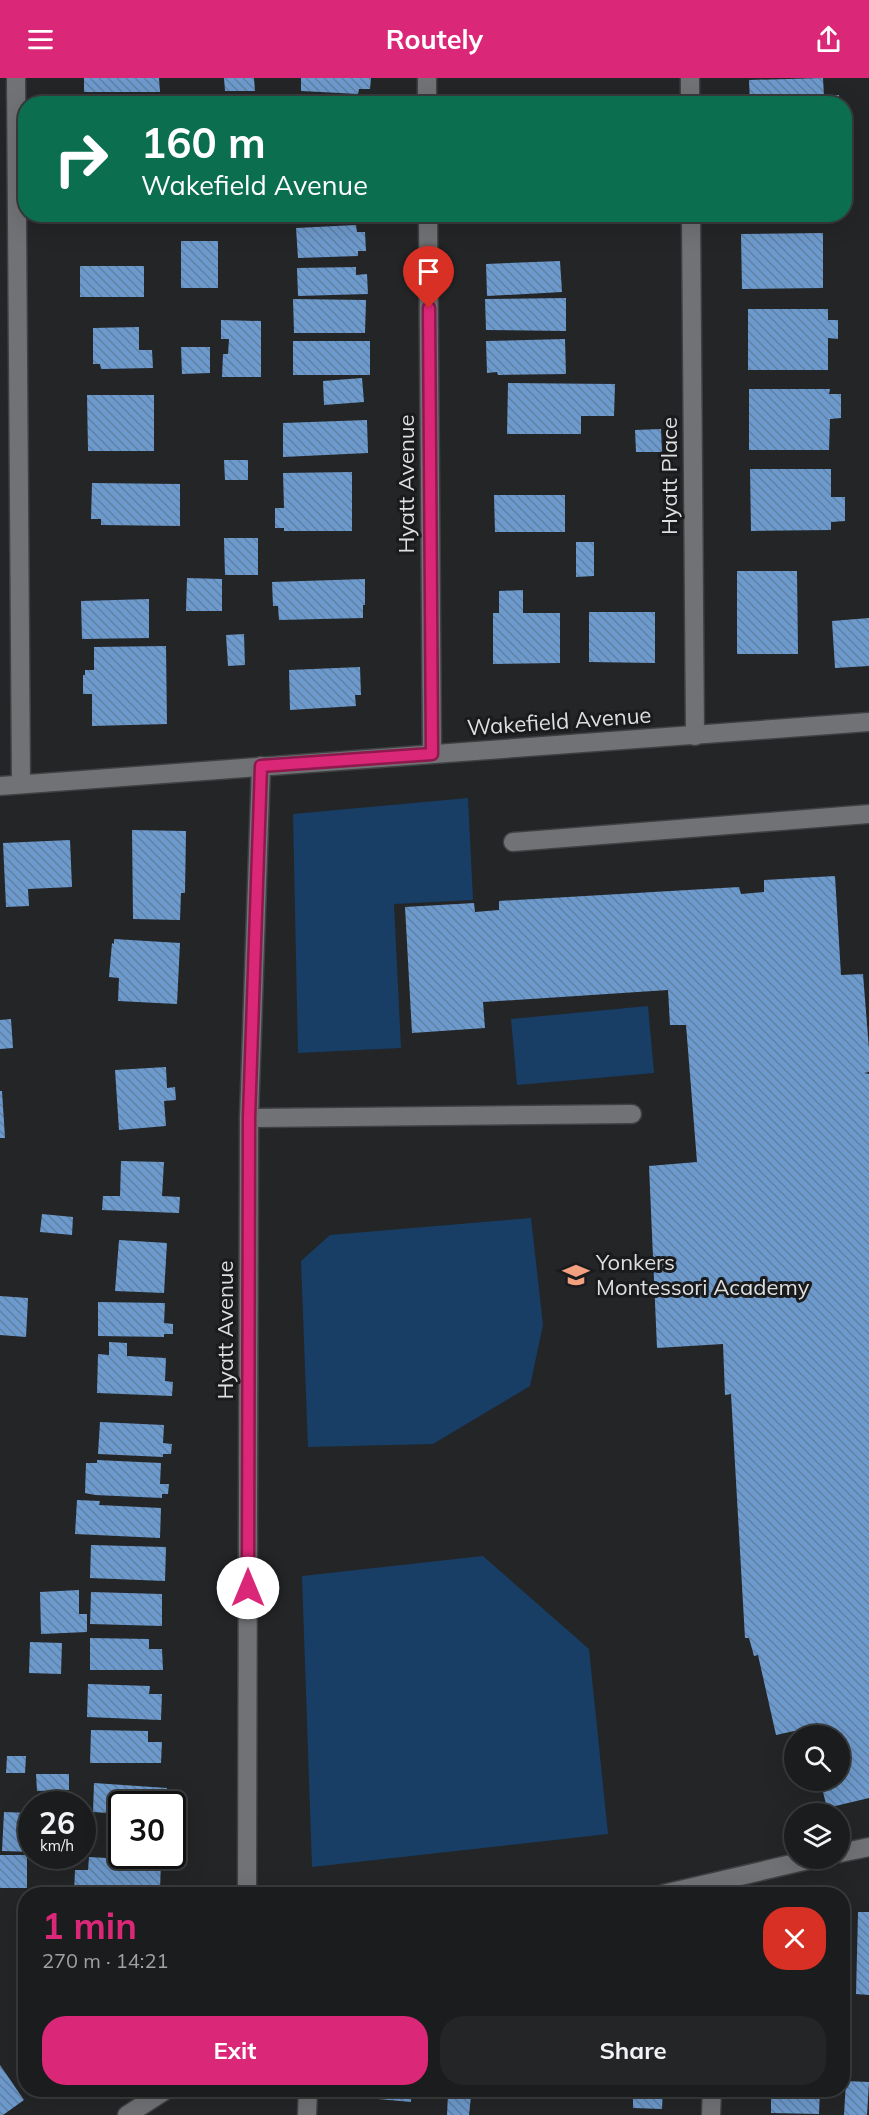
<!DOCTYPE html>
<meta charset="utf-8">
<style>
:root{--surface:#1a1c1d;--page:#232526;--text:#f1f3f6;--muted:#9fa1a4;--line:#383a3b;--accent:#db2777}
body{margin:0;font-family:Mulish,sans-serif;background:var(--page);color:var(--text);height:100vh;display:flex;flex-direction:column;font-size:22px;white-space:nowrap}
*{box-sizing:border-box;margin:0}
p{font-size:20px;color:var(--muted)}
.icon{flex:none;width:33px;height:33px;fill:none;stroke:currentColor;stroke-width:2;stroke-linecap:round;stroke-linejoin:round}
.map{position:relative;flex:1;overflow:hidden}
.panel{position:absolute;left:18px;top:1809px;width:832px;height:210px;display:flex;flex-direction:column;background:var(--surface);border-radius:24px;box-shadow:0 6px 24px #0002,0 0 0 2px var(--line)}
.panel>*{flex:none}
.top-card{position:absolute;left:18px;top:18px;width:834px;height:126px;border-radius:24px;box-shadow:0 6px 24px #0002,0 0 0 2px var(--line);background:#0b6e4f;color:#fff;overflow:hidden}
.buttons{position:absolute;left:784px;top:1647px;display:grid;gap:12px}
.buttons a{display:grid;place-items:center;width:66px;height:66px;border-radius:50%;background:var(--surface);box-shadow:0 6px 24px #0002,0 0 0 2px var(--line);font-size:30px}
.speed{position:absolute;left:18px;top:1713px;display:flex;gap:12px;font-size:30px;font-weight:700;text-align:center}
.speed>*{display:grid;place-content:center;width:78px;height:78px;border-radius:50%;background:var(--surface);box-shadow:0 6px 24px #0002,0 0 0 2px var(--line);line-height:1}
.speed small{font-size:15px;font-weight:400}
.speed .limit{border:3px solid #111;border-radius:9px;background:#fff;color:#111}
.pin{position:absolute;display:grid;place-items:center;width:51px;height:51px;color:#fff;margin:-62px -26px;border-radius:50% 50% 50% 0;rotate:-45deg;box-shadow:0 0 6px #0007}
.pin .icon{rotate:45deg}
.me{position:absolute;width:66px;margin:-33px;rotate:0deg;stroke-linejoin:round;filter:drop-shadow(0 0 4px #0008)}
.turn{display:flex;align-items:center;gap:21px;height:126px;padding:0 24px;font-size:27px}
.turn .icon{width:78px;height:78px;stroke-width:2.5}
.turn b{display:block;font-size:42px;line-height:51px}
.round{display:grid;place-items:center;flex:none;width:63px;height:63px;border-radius:24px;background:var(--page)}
.headline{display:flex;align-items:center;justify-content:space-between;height:102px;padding:0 24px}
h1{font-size:36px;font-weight:700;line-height:45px;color:var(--accent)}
.button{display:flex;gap:12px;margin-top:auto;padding:12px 24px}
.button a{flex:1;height:69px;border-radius:24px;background:var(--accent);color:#fff;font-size:24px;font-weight:700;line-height:69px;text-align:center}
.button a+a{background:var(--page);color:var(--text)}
header{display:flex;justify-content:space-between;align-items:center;height:78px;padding:0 24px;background:var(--accent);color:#fff;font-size:27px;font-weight:700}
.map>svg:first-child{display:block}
.green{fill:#183e66}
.building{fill:url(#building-back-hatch)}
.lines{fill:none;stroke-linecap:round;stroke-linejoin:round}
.minor-casing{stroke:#3e4042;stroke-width:21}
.minor{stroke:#707275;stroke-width:18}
.route-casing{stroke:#8e194d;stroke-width:15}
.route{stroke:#db2777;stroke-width:10}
.labels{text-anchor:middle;stroke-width:6;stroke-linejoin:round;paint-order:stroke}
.street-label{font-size:22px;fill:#dddee0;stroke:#191b1d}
.poi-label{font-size:22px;fill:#dddee0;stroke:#191b1d;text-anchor:start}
</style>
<header><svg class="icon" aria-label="menu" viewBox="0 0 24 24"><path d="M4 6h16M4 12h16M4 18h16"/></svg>Routely<svg class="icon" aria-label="share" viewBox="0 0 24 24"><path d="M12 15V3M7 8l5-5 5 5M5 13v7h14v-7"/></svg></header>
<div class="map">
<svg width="869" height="2037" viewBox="0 0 869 2037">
<defs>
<pattern id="building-back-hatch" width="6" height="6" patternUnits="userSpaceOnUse" patternTransform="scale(1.5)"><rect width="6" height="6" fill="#6d9acd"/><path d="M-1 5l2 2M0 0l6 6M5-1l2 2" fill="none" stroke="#6080a4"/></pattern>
</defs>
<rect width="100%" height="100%" fill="#232527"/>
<g class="green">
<polygon points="468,720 473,822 394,826 401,970 298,975 293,736"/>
<polygon points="648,928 654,995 517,1007 511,941"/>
<polygon points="531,1140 543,1247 530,1308 433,1366 308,1369 301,1183 330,1157"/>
<polygon points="483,1478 589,1571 608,1756 312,1789 302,1498"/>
</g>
<g class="building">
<polygon points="84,0 159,0 160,14 84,14"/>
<polygon points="224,0 254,0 255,13 225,13"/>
<polygon points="301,0 371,0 370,11 359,11 358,16 301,13"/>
<polygon points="823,0 824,18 839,17 839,26 750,26 749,2"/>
<polygon points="568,16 568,26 489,26 489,21 497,22 497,18"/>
<polygon points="258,21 258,26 224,26 224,22"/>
<polygon points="158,22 158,26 88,26 88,24"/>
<rect x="301" y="22" width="57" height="4"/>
<polygon points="91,136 147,136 147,139 95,141"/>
<polygon points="356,147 357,154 365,154 366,173 358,173 358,178 298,180 296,150"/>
<polygon points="823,155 823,210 742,211 741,156"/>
<rect x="181" y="163" width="37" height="47"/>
<polygon points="560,183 562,214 487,218 486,186"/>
<rect x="80" y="188" width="64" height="31"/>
<polygon points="356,189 356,197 367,196 368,216 298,218 297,190"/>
<polygon points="566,220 566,253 486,252 485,221"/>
<polygon points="293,221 366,222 365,255 294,255"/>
<polygon points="748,231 828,231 828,242 838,242 838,261 828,260 828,292 748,292"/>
<polygon points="221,242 261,243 261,299 222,299 223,276 228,276 229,261 221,261"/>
<polygon points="139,249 139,272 152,272 153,290 101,291 100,286 93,286 93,250"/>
<polygon points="565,261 566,296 498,297 497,294 487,295 486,263"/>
<rect x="293" y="263" width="77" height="34"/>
<polygon points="181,269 210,269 210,295 182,296"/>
<polygon points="362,300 364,324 324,327 323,303"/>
<polygon points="508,305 615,306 614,338 581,338 581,356 507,356"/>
<polygon points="749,311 830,311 829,316 841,316 841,340 830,341 829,372 749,372"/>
<polygon points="87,317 154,317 154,373 88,373"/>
<polygon points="367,342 368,375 283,379 283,345"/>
<polygon points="661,351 662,374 636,374 635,352"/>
<polygon points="224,382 248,382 248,402 225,402"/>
<polygon points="750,391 831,391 831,419 845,419 845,443 831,444 831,452 751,453"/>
<polygon points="352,394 352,453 284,453 284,450 275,450 275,430 284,430 283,395"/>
<polygon points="92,405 180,406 180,448 101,447 101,441 91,441"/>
<polygon points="494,417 565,417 565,454 495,454"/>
<polygon points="224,460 258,460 258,497 225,497"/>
<polygon points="576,464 594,464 594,498 576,499"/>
<polygon points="737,493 797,493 798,576 737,576"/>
<polygon points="187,500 222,501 222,533 186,533"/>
<polygon points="365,501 365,527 363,527 363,540 279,542 278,528 273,528 272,504"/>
<polygon points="523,512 523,535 560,535 560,585 493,586 493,535 499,535 499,513"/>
<polygon points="149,521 149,560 82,561 81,523"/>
<polygon points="589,534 655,534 655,585 589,584"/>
<polygon points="869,540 869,588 835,590 832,543"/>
<polygon points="244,556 245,587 228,588 226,557"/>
<polygon points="166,568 167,646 92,648 92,616 83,616 83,597 85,597 85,592 94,592 94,569"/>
<polygon points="360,589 361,617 355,617 356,628 290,632 289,592"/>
<polygon points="132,752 186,753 185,815 181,815 180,842 133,841"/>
<polygon points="70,762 72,809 28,811 29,828 6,829 3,765"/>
<polygon points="835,798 841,897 863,896 869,971 869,994 864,995 869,996 869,1720 827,1730 820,1702 840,1702 840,1658 810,1658 808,1650 776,1657 758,1577 754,1578 749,1560 745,1560 731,1316 725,1317 723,1266 657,1270 649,1088 697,1084 686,947 670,947 668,912 483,924 485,950 412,955 405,829 474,825 475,834 499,832 499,823 739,809 741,816 764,814 764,802"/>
<polygon points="114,861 180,865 177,926 118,923 119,900 109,899 112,865 114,866"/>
<polygon points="11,941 13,970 0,971 0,942"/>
<polygon points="166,989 167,1010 175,1009 176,1022 164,1023 166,1048 119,1052 115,992"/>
<polygon points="0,1013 2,1013 5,1060 0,1060"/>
<polygon points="121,1083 164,1084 162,1118 180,1119 179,1135 102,1132 103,1118 120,1118"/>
<polygon points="42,1136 73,1139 72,1157 40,1154"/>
<polygon points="119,1162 167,1165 164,1215 115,1213"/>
<polygon points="0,1218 28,1220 26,1259 0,1257"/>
<polygon points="98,1224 165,1225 164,1245 173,1246 173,1256 164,1256 164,1259 98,1258"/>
<polygon points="109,1264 127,1265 127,1278 166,1280 165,1303 173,1304 172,1318 97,1315 98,1276 109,1277"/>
<polygon points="100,1344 164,1347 163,1365 172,1366 171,1376 163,1376 163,1379 98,1376"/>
<polygon points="97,1382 161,1385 160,1406 169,1406 168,1416 162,1416 162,1420 95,1417 85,1415 86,1385 97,1385"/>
<polygon points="77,1422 100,1423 99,1427 161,1430 160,1460 75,1456"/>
<polygon points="91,1467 166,1469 165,1503 90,1500"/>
<polygon points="79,1512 79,1536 87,1536 87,1554 41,1556 40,1514"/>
<polygon points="91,1514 162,1516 162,1548 90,1546"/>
<polygon points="90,1560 149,1561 149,1571 162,1571 163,1592 90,1592"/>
<polygon points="30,1564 62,1565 61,1596 29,1595"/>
<polygon points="88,1606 150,1608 149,1616 162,1616 161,1642 87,1639"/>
<polygon points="91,1652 148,1653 148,1664 162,1664 161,1685 90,1685"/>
<polygon points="7,1678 26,1678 25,1695 6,1695"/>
<polygon points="36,1696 69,1696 69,1712 37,1713"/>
<polygon points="94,1705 167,1710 166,1726 122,1726 122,1736 93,1734"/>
<polygon points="4,1734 32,1735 32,1774 2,1773"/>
<rect x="0" y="1777" width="27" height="33"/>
<polygon points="89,1779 161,1783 160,1812 143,1812 143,1816 85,1816 85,1815 74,1815 75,1792 88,1792"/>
<polygon points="858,1834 869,1834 869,1917 856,1916"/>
<polygon points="26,1968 26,1989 16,1975"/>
<polygon points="0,1987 24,2022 3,2037 0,2037"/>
<polygon points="846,2003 869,2004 867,2037 844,2037"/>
<polygon points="379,2012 412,2012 411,2024 378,2021"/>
<polygon points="633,2012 663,2012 662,2031 633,2030"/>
<polygon points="771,2012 820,2012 819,2036 771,2035"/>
<polygon points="448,2016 471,2018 469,2037 447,2037"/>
</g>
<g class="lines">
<g class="minor-casing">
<g id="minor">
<polyline points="16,0 21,706"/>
<polyline points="427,0 427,26"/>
<polyline points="690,0 690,26"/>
<polyline points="428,136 432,676"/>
<polyline points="691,136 695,658"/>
<polyline points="0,708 869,644"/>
<polyline points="513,764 869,736"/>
<polyline points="249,1040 632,1036"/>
<polyline points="840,1775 869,1769"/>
<polyline points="247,1816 249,1040 261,688"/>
<polyline points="663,1816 817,1780"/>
<polyline points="127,2037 166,2012"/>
<polyline points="307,2037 308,2012"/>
<polyline points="711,2037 712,2012"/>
</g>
</g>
<use href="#minor" class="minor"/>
</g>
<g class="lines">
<g class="route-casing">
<polyline id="route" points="248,1510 249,1040 261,688 432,676 429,230"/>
</g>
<use href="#route" class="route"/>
</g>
<defs>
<g id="school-bare" transform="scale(2.07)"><path d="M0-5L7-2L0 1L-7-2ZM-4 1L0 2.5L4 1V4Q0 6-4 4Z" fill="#f2a07f" stroke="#191b1d" stroke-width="2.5" paint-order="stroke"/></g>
</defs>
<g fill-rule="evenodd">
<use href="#school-bare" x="576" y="1197"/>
</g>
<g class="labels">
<g class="street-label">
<text transform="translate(669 398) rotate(-90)" y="8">Hyatt Place</text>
<text transform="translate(406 406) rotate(-90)" y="8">Hyatt Avenue</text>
<text transform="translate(559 643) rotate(-4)" y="8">Wakefield Avenue</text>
<text transform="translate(225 1252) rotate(-90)" y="8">Hyatt Avenue</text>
</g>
<g class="poi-label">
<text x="596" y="1192">Yonkers<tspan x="596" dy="25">Montessori Academy</tspan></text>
</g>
</g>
</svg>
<div class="buttons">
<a><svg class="icon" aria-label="search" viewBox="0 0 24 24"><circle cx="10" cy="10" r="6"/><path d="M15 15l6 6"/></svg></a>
<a><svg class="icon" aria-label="layers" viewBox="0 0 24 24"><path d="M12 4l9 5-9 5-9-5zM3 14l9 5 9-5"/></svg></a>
</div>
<div class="speed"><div>26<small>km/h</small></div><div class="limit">30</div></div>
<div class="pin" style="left:429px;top:230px;background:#d93025"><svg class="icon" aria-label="arrive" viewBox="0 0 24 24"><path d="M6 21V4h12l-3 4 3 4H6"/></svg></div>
<svg class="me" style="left:248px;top:1510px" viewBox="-20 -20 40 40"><circle r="19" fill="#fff"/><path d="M0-13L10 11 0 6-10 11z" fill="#db2777"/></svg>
<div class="top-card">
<div class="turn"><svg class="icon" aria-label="right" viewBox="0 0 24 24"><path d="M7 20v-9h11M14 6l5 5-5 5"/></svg><div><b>160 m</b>Wakefield Avenue</div></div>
</div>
<section class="panel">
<div class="headline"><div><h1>1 min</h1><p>270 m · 14:21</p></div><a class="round" style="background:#d93025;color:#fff"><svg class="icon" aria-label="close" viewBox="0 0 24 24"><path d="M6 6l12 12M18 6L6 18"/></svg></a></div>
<div class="button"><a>Exit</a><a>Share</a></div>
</section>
</div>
